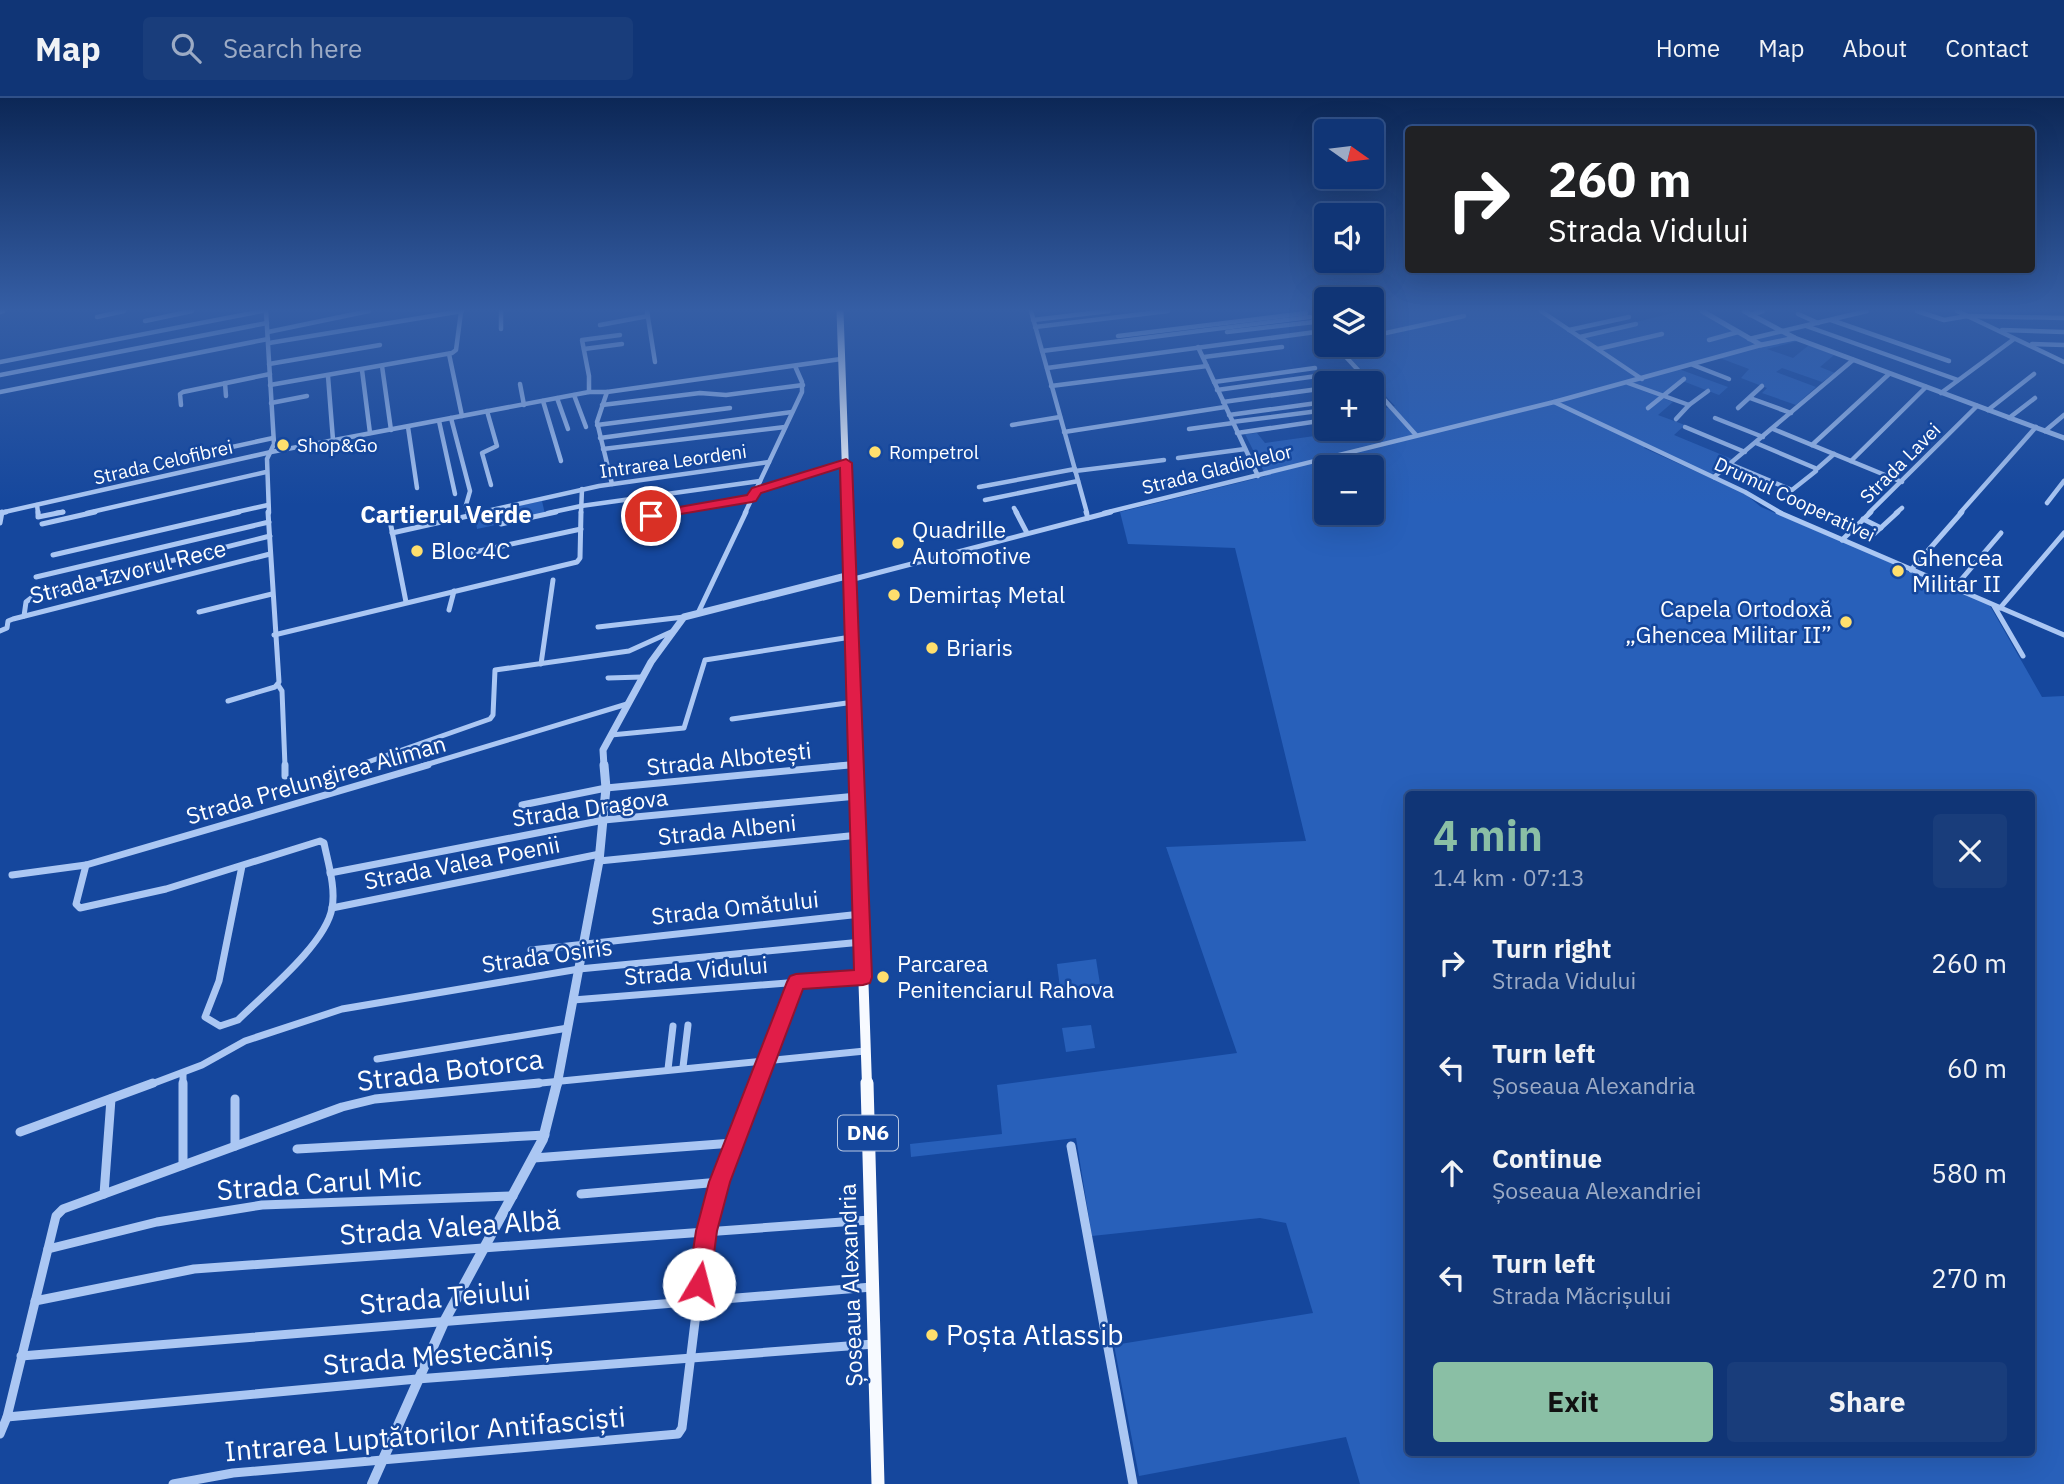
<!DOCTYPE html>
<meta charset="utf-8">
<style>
:root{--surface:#103576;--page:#193d7b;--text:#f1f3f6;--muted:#9cabc5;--line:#305088;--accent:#8abfa5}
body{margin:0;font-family:"IBM Plex Sans",sans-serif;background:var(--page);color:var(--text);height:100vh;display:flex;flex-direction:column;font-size:26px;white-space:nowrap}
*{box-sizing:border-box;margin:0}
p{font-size:23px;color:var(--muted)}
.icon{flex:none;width:38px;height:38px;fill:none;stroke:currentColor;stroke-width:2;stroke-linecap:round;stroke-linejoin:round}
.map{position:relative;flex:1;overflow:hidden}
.drawer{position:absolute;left:1405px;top:693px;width:630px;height:665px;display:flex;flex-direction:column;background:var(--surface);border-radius:7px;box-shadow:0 7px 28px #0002,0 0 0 2px var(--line)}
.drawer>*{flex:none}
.hud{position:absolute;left:1405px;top:28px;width:630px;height:147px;border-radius:7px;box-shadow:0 7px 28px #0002,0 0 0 2px var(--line);background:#202124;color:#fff;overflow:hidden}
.needle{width:46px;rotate:104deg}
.fabs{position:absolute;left:1314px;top:21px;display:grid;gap:14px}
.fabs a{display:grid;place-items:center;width:70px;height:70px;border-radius:7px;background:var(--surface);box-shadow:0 7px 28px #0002,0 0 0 2px var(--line);font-size:35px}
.pin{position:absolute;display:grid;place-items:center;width:60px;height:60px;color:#fff;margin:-30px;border:4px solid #fff;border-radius:50%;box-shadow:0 2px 7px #0007}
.me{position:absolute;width:77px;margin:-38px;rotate:8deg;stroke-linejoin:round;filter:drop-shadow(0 0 5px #0008)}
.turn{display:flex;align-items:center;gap:24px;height:147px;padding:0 28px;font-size:32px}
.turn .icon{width:91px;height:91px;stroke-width:2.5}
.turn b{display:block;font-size:49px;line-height:60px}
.round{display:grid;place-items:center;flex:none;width:74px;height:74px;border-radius:7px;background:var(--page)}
.head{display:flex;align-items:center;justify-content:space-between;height:119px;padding:0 28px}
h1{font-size:42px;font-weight:700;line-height:52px;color:var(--accent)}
.primary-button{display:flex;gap:14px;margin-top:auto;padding:14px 28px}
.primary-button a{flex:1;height:80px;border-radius:7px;background:var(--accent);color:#111;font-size:28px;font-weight:700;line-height:80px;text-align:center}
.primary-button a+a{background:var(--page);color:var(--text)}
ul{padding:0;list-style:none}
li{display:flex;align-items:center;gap:21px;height:105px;padding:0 28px}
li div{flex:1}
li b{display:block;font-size:26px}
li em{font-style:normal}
header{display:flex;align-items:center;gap:42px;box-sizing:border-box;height:98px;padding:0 35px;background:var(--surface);border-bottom:2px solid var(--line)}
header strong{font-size:33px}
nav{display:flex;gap:38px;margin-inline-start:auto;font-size:24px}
.search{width:490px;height:63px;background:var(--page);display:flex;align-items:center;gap:18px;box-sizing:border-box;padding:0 24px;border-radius:7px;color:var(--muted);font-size:26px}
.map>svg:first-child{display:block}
.green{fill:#2860ba;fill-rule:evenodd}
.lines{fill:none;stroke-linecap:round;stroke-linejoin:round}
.minor-far3{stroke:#abc7f3;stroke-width:4.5}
.minor-far2{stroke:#abc7f3;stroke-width:5}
.minor-far1{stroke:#abc7f3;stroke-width:7}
.minor{stroke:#abc7f3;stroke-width:9}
.tertiary-far3{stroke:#abc7f3;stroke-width:5}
.tertiary-far2{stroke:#abc7f3;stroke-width:7}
.tertiary-far1{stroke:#abc7f3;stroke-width:9}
.tertiary{stroke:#abc7f3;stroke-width:10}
.primary-far3{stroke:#f7faff;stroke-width:7}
.primary-far2{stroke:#f7faff;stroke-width:9}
.primary-far1{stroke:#f7faff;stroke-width:10}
.primary{stroke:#f7faff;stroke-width:13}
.route{fill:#e11d48;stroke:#92132f;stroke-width:2}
.poi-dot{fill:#ffdf6d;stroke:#15479d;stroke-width:2.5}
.labels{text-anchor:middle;stroke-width:5;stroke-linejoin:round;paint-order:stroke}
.far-poi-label{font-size:19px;fill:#fff;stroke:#15479d;text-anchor:start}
.far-street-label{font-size:19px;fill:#fff;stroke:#15479d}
.shield{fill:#15479d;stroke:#b9c8e2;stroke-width:2}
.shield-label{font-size:21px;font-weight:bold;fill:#fff}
.poi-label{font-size:23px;fill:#fff;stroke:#15479d;text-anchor:start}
.street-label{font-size:23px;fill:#fff;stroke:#15479d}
.far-district-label{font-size:24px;font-weight:bold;fill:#fff;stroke:#15479d}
.near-street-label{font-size:28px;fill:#fff;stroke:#15479d}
.near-poi-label{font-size:28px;fill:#fff;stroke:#15479d;text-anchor:start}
</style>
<header>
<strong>Map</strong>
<div class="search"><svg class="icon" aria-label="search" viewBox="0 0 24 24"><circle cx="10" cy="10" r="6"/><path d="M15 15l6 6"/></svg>Search here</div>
<nav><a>Home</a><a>Map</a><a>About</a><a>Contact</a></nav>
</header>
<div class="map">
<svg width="2064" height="1386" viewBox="0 0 2064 1386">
<rect width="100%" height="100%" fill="#15479d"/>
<g class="green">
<path d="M1372,213H1541L1579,238L1681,213H1698L1749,241L1787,234L1802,242L1767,251L1793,260L1809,247L1834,257L1820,269L1835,275L1822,284L1782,270L1776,274L1816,289L1796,307L1762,295L1767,290L1741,280L1749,271L1717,259L1676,270L1728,289L1719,297L1680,282L1660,299L1673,304L1658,317L1685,327L1674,337L1732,361L1711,377L1648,347L1644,350L1744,395L1761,409L1989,506L2042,599L2064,598V1386H1360L1346,1339L1139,1378L1114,1247L1313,1215L1286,1125L1260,1120L1092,1138L1076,1040L911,1059L910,1046L1002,1036L997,987L1237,955L1166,749L1306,743L1235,450L1128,446L1120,414L1266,378L1245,336L1257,335L1265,345L1350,333L1349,331H1372V313L1395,308L1338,247H1372ZM1326,369H1372V415H1326ZM1409,696H2032V1354H1409Z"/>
<polygon points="542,403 545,416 477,431 475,417"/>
<polygon points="1096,861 1100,886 1060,890 1057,866"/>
<polygon points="1091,927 1095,950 1066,954 1062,930"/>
</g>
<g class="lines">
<g class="minor-far3">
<polyline points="266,213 274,346 267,361 269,415"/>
<polyline points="501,213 501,231"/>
<polyline points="647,213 655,264"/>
<polyline points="1031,213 1087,415"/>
<polyline points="1541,213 1642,281"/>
<polyline points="1917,213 1944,222 1967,218 2064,220"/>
<polyline points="1957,213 2064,264"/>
<polyline points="0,214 3,213"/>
<polyline points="1798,216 1818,225"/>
<polyline points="1750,217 1763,213"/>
<polyline points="97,219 124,213"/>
<polyline points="1033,222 1109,213"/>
<polyline points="1831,222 1949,263"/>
<polyline points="145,223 192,213"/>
<polyline points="1313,223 1326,237"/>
<polyline points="600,227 648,218"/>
<polyline points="1806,228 1958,282"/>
<polyline points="1035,229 1168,213"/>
<polyline points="1569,232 1629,219"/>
<polyline points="2002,232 2064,234"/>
<polyline points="268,234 369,213"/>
<polyline points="1227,234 1314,224"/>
<polyline points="1118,238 1306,215"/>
<polyline points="1372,238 1464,218"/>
<polyline points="1580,239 1636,226"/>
<polyline points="1749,241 1867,213"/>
<polyline points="1709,242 1738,234"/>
<polyline points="269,245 462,213"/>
<polyline points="2032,246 2064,247"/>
<polyline points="1335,247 1370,285"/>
<polyline points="1198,249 1258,378"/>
<polyline points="584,251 622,246"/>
<polyline points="1598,251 1662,236"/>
<polyline points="1042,253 1310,219"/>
<polyline points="449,256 462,318"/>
<polyline points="1204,259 1282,249"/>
<polyline points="0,264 262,213"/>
<polyline points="269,266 380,247"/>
<polyline points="1693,267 1729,281"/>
<polyline points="382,268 391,332"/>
<polyline points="1047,270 1323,233"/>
<polyline points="362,272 370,335"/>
<polyline points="0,277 267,225"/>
<polyline points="328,278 333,342"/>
<polyline points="1214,284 1315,270"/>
<polyline points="225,285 226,298"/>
<polyline points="1628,285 1689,307 1708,293"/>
<polyline points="520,286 524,307"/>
<polyline points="270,287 452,255 456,252 461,214"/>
<polyline points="1051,288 1207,268"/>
<polyline points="1372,288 1416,337"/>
<polyline points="1217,292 1317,278"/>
<polyline points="0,294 268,241"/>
<polyline points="589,294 589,278 582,242 620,237"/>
<polyline points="607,294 597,324 612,386"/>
<polyline points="1941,295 2014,241"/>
<polyline points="574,297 586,329"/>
<polyline points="557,300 568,331"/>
<polyline points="1750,300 1791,315"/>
<polyline points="543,303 561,363"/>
<polyline points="1223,304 1326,290"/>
<polyline points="1554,304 1745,394 1781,415"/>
<polyline points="271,305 307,298"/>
<polyline points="181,307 180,296 183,294 270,276"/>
<polyline points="602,307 700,295 726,297 803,287"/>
<polyline points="1648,310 1684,281"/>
<polyline points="1738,310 1762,288"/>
<polyline points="1988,312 2034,276"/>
<polyline points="487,313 497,348 482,355 491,387"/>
<polyline points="1229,317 1317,305"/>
<polyline points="451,320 470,393 466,407 468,415"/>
<polyline points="1715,320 1763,339"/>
<polyline points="2009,320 2035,300"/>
<polyline points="1676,321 1689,307"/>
<polyline points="439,323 455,396"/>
<polyline points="1232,324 1326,312"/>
<polyline points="597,327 730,310"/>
<polyline points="1012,327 1060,319"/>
<polyline points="408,329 417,390"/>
<polyline points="1685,329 1745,354"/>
<polyline points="1189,331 1233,325"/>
<polyline points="1773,331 1902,384"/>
<polyline points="2045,333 2064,317"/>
<polyline points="1064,334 1225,309"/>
<polyline points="1237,335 1326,322"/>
<polyline points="600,340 792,314"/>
<polyline points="1812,347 1889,276"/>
<polyline points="603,351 785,329"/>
<polyline points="209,354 273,340"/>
<polyline points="1178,360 1245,351"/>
<polyline points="1851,363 1926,289"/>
<polyline points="1730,366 1792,392 1816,373 1815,370 1756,345"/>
<polyline points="1818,370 1834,356"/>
<polyline points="1075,373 1164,362"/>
<polyline points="1714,379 1853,262"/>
<polyline points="979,389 1075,371"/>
<polyline points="756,393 846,365"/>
<polyline points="985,402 1078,383"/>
<polyline points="2047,405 2064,383"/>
<polyline points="37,407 38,415"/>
<polyline points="1014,410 1017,415"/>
<polyline points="0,415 271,354 589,294 607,294 841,261"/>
<polyline points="56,415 63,414"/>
<polyline points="87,415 266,374"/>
<polyline points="232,415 268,407"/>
<polyline points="478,415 599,388 769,364"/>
<polyline points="548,415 581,408 760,383"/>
<polyline points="581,415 582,391"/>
<polyline points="664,415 752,400"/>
<polyline points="745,415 802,294 802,284 795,268"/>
<polyline points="1104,415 1554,304 1761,247"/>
<polyline points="1869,415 1977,308"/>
<polyline points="1896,415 1902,410"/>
<polyline points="1960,415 2036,329"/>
</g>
<g class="minor-far2">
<polyline points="38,414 38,419 63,414"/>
<polyline points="468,414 469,418"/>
<polyline points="1016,414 1027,435"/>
<polyline points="1086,414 1088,420"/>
<polyline points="1778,414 2064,537"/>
<polyline points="0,415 6,414"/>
<polyline points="389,418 406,504"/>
<polyline points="632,421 674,414"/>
<polyline points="1863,421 1881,430"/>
<polyline points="0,425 2,414"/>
<polyline points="42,426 95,414"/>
<polyline points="501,426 556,414"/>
<polyline points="392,435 486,414"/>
<polyline points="1874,436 1898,414"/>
<polyline points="1842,442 1871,414"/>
<polyline points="53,457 239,414"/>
<polyline points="461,457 581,431"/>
<polyline points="1911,472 1962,414"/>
<polyline points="36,479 269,424"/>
<polyline points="850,482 1111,414"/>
<polyline points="1954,490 2001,435"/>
<polyline points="1994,508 2023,558"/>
<polyline points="2000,510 2064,435"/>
<polyline points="449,512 454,493"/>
<polyline points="199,514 272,496"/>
<polyline points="698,515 746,414"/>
<polyline points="24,518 26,504 35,497 270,438"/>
<polyline points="598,529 684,519"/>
<polyline points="0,533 7,530 8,523 13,521 270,456"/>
<polyline points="274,537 577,464 580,460 581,414"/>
<polyline points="541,566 553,482"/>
<polyline points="608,580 642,579"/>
<polyline points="278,587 282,593 285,668"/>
<polyline points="228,603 275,589 279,584 268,414"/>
<polyline points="732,621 854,604"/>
<polyline points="611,637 684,630 705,562 851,539"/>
<polyline points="362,666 490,621 493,617 495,572 629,553 671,534"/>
<polyline points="422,668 627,606"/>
<polyline points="830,668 856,666"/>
</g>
<g class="minor-far1">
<polyline points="285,667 285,678"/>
<polyline points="522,707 606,690 849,667"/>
<polyline points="599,763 859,737"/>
<path d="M86,767L76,806L80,810L166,791L320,743L324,745C328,765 336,790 332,810C326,846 265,895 238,922L220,928L205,919L219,883L242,768"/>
<polyline points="330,775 604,722 857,698"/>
<polyline points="12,777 86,767 428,667"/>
<polyline points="332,810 600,756"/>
<polyline points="531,852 861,816"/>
<polyline points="573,902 863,879"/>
<polyline points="377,961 568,930"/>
<polyline points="683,969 688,927"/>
<polyline points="668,971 673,928"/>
<polyline points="183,975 183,987"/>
<polyline points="149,987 202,967 245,943 342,911 579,871 862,844"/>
<polyline points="521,987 865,953"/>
<polyline points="753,987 796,884"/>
</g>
<g class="minor">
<polyline points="183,985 183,1067"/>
<polyline points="235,1001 235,1048"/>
<polyline points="20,1034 153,985"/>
<polyline points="1071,1048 1133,1386"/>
<polyline points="297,1051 545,1037"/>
<polyline points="534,1060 733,1045"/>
<polyline points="104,1096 111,1001"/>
<polyline points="581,1096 720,1084"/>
<polyline points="48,1151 157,1124 262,1107 513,1098"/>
<polyline points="35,1203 194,1171 870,1122"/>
<polyline points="21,1258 872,1189"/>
<polyline points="7,1319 417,1281 874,1246"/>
<polyline points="0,1336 7,1319 56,1118 63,1111 342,1009 375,1001 539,985"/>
<polyline points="173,1386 233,1375 678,1336 682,1330 706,1134 722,1071 754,985"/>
</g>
<g class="tertiary-far3">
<polyline points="1702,213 1761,247 1795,240"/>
<polyline points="1744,213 1795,240 2064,340"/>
</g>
<polyline class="tertiary-far2" points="604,668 603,652 651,564 684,519 850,477"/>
<polyline class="tertiary-far1" points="557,987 599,763 606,690 604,667"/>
<polyline class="tertiary" points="372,1386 445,1222 543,1041 557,985"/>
<polyline class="primary-far3" points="840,213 847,415"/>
<polyline class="primary-far2" points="847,414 856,668"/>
<polyline class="primary-far1" points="856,667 867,987"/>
<polyline class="primary" points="867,985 878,1386"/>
</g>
<linearGradient id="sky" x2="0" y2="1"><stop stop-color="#0c2756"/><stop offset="0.52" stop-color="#355ea5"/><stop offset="1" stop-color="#355ea5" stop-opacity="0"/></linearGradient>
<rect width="2064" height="407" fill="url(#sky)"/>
<polygon class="route" points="846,361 852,365 872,879 870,885 863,887 803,891 730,1084 717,1133 710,1186 706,1194 699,1198 691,1194 688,1186 696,1133 709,1084 787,884 790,878 796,876 854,872 840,370 761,395 756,403 752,404 651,421 644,418 651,414 747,397 752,390"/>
<g class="poi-dot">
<circle cx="283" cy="347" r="7"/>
<circle cx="875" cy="354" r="7"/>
<circle cx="898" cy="445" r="7"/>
<circle cx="417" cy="453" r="7"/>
<circle cx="1898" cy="473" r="7"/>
<circle cx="894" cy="497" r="7"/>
<circle cx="1846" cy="524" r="7"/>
<circle cx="932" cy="550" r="7"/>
<circle cx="883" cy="879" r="7"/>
<circle cx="932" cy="1237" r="7"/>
</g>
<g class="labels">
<g class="far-poi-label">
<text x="297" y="354">Shop&amp;Go</text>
<text x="889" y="361">Rompetrol</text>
</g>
<g class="far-street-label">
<text transform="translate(673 363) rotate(-8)" y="7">Intrarea Leordeni</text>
<text transform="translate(163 364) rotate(-13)" y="7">Strada Celofibrei</text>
<text transform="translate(1900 365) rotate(-45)" y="7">Strada Lavei</text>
<text transform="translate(1217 371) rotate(-14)" y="7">Strada Gladiolelor</text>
<text transform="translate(1795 401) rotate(25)" y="7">Drumul Cooperativei</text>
</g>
<rect class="shield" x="838" y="1017.5" width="60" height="35" rx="5"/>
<g class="shield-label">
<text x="868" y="1042">DN6</text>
</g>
<g class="poi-label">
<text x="912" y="440">Quadrille<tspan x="912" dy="26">Automotive</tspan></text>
<text x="431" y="461">Bloc 4C</text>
<text x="1912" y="468">Ghencea<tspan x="1912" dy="26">Militar II</tspan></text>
<text x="908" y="505">Demirtaș Metal</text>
<text x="1832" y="519" text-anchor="end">Capela Ortodoxă<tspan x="1832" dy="26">„Ghencea Militar II”</tspan></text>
<text x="946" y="558">Briaris</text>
<text x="897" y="874">Parcarea<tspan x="897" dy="26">Penitenciarul Rahova</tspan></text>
</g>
<g class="street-label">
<text transform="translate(128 474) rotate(-14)" y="8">Strada Izvorul Rece</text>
<text transform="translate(729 661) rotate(-6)" y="8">Strada Albotești</text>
<text transform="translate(316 682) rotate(-16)" y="8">Strada Prelungirea Aliman</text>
<text transform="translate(590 710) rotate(-8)" y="8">Strada Dragova</text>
<text transform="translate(727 732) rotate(-6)" y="8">Strada Albeni</text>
<text transform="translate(462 765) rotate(-11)" y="8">Strada Valea Poenii</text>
<text transform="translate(735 810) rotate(-6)" y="8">Strada Omătului</text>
<text transform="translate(547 858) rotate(-8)" y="8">Strada Osiris</text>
<text transform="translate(696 873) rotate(-5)" y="8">Strada Vidului</text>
<text transform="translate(851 1187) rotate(-92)" y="8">Șoseaua Alexandria</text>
</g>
<g class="far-district-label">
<text x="446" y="425">Cartierul Verde</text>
</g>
<g class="near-street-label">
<text transform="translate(450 972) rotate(-7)" y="10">Strada Botorca</text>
<text transform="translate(319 1085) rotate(-4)" y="10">Strada Carul Mic</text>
<text transform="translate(450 1129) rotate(-4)" y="10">Strada Valea Albă</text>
<text transform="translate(445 1199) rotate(-5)" y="10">Strada Teiului</text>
<text transform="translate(438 1257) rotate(-5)" y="10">Strada Mestecăniș</text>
<text transform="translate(425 1336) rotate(-5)" y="10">Intrarea Luptătorilor Antifasciști</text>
</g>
<g class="near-poi-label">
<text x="946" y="1247">Poșta Atlassib</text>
</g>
</g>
</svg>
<div class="fabs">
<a><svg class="needle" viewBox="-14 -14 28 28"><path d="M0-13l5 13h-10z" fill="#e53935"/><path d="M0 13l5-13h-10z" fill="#9cabc5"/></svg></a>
<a><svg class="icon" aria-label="sound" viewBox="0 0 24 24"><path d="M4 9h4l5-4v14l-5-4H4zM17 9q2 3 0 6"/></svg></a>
<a><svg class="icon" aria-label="layers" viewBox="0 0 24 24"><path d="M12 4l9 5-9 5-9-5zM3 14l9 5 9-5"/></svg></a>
<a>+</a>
<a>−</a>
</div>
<div class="pin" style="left:651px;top:418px;background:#d93025"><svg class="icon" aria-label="arrive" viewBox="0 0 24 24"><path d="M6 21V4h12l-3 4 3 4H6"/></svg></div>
<svg class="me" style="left:699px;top:1186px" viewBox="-20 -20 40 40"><circle r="19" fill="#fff"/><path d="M0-13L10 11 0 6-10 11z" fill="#e11d48"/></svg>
<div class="hud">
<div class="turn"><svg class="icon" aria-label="right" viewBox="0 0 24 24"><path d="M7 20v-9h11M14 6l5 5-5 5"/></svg><div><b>260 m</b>Strada Vidului</div></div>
</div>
<section class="drawer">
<div class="head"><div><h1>4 min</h1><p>1.4 km · 07:13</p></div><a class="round"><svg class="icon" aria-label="close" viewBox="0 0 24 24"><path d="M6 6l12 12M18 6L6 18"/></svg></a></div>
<ul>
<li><svg class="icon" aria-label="right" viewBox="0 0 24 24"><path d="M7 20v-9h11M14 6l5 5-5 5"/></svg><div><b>Turn right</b><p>Strada Vidului</p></div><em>260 m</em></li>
<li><svg class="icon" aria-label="left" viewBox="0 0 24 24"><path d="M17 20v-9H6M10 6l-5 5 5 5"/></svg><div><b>Turn left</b><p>Șoseaua Alexandria</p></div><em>60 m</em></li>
<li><svg class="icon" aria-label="ahead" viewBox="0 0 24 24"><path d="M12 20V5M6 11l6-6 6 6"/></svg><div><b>Continue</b><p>Șoseaua Alexandriei</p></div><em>580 m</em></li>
<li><svg class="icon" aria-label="left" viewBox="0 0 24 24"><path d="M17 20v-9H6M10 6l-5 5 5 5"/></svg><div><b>Turn left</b><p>Strada Măcrișului</p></div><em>270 m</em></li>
</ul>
<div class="primary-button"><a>Exit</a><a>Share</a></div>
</section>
</div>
